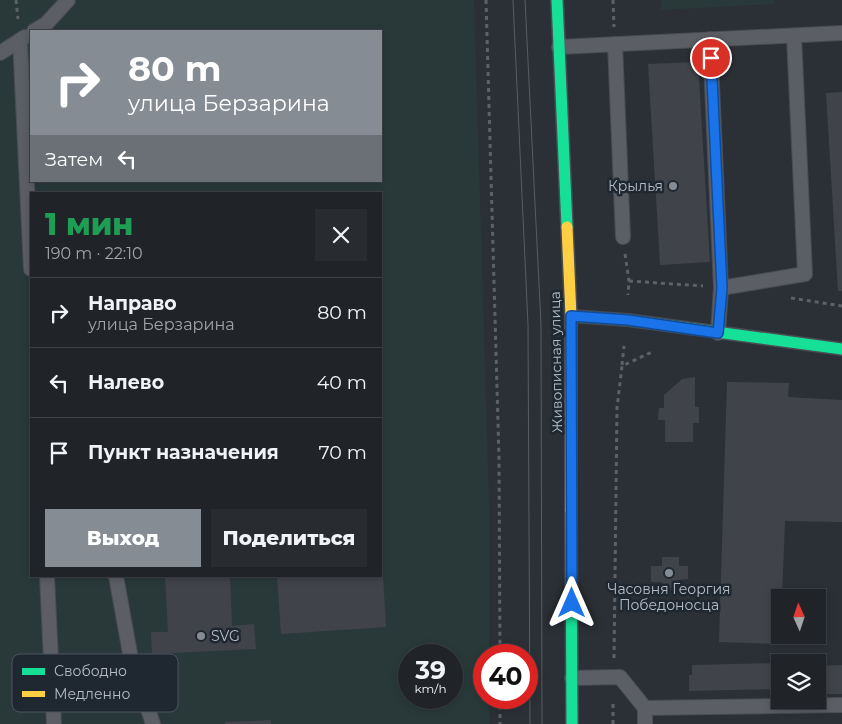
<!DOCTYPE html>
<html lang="ru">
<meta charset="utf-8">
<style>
:root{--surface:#202428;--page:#282c30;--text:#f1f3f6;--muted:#a2a4a8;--line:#3d4145;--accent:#858c94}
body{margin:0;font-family:Montserrat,sans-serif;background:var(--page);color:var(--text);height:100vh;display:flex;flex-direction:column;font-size:19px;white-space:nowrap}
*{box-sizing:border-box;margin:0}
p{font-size:16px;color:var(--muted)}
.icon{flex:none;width:28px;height:28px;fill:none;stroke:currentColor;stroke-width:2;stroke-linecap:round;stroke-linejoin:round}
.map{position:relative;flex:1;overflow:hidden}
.side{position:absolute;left:30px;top:192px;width:352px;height:385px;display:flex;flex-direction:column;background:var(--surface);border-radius:0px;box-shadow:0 2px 8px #0003,0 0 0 1px var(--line)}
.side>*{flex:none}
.hud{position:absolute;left:30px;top:30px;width:352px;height:152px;border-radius:0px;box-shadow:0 2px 8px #0003,0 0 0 1px var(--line);background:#858c94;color:#fff;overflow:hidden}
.needle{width:32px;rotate:357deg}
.buttons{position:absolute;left:771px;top:589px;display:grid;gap:10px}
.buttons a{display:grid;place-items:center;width:55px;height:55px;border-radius:0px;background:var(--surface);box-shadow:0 2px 8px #0003,0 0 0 1px var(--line);font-size:25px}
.speed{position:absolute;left:398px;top:644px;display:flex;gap:10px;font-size:25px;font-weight:700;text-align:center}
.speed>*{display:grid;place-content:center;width:65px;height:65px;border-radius:50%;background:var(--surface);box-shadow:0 2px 8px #0003,0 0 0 1px var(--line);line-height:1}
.speed small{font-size:12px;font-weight:400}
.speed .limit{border:8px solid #d22;background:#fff;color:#111}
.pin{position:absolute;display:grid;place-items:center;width:42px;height:42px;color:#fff;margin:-21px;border:2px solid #fff;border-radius:50%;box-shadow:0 1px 5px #0007}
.me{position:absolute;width:55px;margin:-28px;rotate:0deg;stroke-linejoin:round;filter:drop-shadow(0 0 4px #0008)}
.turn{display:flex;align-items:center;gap:18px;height:105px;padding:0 15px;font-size:22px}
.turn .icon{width:65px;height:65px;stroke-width:2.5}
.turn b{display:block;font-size:35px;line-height:42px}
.then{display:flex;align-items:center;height:48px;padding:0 15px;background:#0003;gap:10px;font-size:19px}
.round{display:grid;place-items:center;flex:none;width:52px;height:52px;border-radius:0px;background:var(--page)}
.overview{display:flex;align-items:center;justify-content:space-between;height:85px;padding:0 15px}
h1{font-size:30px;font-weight:800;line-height:38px;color:#1e9e55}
.button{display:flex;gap:10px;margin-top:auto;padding:10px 15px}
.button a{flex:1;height:58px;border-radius:0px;background:var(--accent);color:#fff;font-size:20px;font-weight:800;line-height:58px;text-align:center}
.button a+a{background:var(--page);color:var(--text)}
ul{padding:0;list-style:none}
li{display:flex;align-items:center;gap:15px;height:70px;padding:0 15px;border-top:1px solid var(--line)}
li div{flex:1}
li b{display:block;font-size:19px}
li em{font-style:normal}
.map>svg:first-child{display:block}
.green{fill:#29393a;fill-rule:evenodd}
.building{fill:#40444a}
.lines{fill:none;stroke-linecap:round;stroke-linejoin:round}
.lane-casing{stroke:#494d53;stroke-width:16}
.fast-casing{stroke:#494d53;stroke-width:14}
.slow-casing{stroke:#494d53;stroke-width:14}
.path{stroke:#5d6266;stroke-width:3;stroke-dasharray:4 4;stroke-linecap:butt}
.lane{stroke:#5b5e64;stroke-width:14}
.fast{stroke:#16e098;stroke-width:11}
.slow{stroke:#ffcf43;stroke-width:11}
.tram{stroke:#595d62;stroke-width:1}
.route-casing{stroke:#114b97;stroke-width:12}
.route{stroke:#1a73e8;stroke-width:9}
.poi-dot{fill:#858c94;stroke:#1f2730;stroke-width:2}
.labels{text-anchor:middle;stroke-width:5;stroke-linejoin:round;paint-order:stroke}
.poi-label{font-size:14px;fill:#b6bdc6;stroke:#1f2730;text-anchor:end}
.street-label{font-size:14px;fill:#b6bdc6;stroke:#1f2730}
.key{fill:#1f2730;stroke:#4c545d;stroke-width:1}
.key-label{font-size:14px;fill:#b6bdc6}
</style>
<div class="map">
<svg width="842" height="724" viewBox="0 0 842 724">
<rect width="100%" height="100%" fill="#2b3036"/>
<g class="green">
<path d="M0,0H474L489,502V655H484V698H489V724H0ZM31,31H381V181H31ZM31,194H381V576H31ZM409,655H451V698H409Z"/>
<polygon points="661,0 775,0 775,4 661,10"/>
</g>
<g class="building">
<polygon points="698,62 710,262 660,265 648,64"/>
<polygon points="842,92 842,291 838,291 826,93"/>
<polygon points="695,377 695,407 699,407 699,423 693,423 693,442 665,442 665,420 658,420 659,408 664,408 664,395 682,379"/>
<polygon points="727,382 789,383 788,397 842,400 842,522 785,521 782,598 780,598 780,644 719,642"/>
<polygon points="662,557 679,557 679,566 688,566 688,579 678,580 678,588 663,589 662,582 651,582 651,566 662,566"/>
<polygon points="165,576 230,576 232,626 254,624 256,649 152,654 151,632 168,632"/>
<polygon points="277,576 383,576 386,627 281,634"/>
<polygon points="780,663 780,689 689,691 689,675 692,675 692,665"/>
<polygon points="842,665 842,694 818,694 818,666"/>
<polygon points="271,720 271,724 225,724 225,722"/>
</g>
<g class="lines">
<g class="lane-casing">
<g id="lane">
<polyline points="34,31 46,24 68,0"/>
<polyline points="710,39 721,288 718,333"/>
<polyline points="20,40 31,269"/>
<polyline points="615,44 623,237"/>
<polyline points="559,47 842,33"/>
<polyline points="0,53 25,37"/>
<polyline points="721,288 805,274 794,36"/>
<polyline points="47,576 54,724"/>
<polyline points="116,576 131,659 153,724"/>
<polyline points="572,678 620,677 645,708 645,724"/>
<polyline points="645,708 842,705"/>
</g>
</g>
<g class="fast-casing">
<g id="fast">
<polyline points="557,0 567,227"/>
<polyline points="571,316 628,320 842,349"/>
<polyline points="571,510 572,724"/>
</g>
</g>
<g class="slow-casing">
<polyline id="slow" points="567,227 571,316 571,510"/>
</g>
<g class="path">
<polyline points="16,0 18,19"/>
<polyline points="486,0 499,458 500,655"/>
<polyline points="613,0 614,27"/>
<polyline points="625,254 629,281 628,295"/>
<polyline points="629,281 703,286"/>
<polyline points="791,298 842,306"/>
<polyline points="622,365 624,346"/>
<polyline points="614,658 617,408 622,366 654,351"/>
<polyline points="500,698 500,724"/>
<polyline points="613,724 613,700"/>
</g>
<use href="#lane" class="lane"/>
<use href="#fast" class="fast"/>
<use href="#slow" class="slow"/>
<g class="tram">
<polyline points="513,0 528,325 530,724"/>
<polyline points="525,0 541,325 542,724"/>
</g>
</g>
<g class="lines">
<g class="route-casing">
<polyline id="route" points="572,603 571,316 628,320 718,333 722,288 711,58"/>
</g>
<use href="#route" class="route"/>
</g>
<g class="poi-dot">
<circle cx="673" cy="186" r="5"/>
<circle cx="669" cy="573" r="5"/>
<circle cx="201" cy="636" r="5"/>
</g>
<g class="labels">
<g class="poi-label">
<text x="663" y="191">Крылья</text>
<text x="669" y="594" text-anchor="middle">Часовня Георгия<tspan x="669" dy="16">Победоносца</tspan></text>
<text x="211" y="641" text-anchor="start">SVG</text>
</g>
<g class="street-label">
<text transform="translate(556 362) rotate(-91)" y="5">Живописная улица</text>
</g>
</g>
<rect x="12" y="654" width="166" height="58" rx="8" class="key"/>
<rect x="22" y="668" width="23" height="7" fill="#16e098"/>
<rect x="22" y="691" width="23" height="6" fill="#ffcf43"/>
<g class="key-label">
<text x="54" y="676">Свободно</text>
<text x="54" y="699">Медленно</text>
</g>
</svg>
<div class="buttons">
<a><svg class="needle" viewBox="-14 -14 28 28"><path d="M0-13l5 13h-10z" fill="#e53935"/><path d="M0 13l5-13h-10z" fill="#a2a4a8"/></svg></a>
<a><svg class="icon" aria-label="layers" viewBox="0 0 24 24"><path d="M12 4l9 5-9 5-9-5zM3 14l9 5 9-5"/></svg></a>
</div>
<div class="speed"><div>39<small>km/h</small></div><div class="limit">40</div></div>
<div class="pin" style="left:711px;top:58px;background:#d93025"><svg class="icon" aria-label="arrive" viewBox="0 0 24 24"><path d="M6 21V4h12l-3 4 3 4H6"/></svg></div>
<svg class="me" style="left:572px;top:603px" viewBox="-20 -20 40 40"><path d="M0-17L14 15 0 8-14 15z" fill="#1a73e8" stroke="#fff" stroke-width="4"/></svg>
<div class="hud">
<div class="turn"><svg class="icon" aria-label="right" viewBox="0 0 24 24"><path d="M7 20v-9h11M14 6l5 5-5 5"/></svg><div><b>80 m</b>улица Берзарина</div></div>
<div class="then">Затем<svg class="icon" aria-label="left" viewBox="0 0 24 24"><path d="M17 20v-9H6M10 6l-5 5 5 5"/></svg></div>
</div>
<section class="side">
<div class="overview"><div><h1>1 мин</h1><p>190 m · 22:10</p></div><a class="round"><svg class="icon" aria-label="close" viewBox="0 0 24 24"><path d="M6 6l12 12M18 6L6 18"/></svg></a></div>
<ul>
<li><svg class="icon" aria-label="right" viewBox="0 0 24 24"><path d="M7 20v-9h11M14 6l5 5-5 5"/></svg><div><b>Направо</b><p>улица Берзарина</p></div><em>80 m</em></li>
<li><svg class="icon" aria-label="left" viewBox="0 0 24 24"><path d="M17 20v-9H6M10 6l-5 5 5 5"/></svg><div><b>Налево</b></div><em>40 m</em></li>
<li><svg class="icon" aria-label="arrive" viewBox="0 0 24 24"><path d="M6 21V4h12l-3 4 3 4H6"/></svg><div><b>Пункт назначения</b></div><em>70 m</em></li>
</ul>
<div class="button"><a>Выход</a><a>Поделиться</a></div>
</section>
</div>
